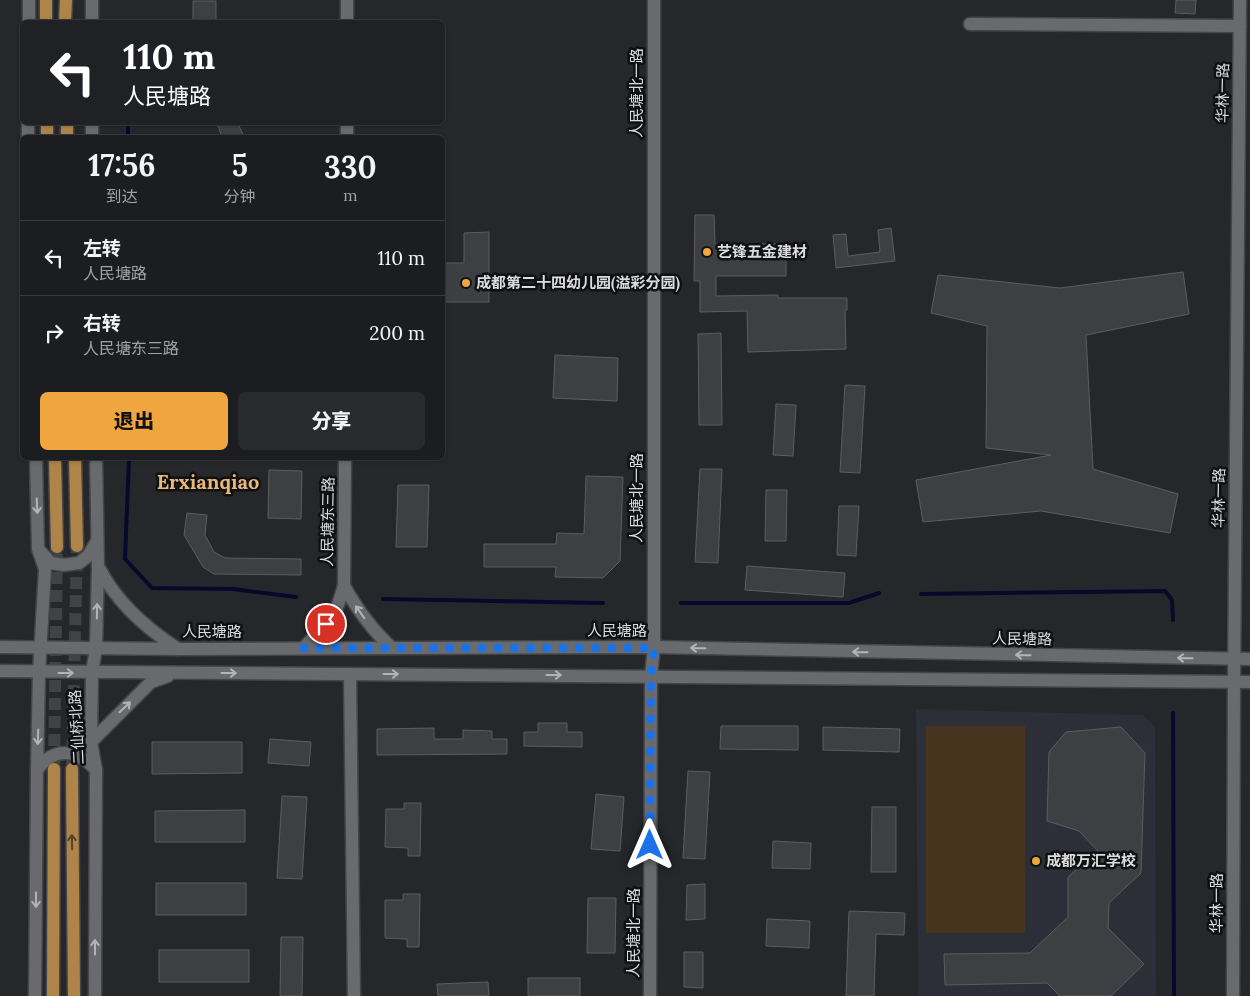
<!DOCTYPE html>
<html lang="zh">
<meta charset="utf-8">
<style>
:root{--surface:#1c1d20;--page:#292a2d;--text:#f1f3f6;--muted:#a0a2a5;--line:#3a3b3e;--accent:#f0a63e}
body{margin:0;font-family:Lora,"Noto Sans SC",serif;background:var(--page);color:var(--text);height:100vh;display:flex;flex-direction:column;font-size:19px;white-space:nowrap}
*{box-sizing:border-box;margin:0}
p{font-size:16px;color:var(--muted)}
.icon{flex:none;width:28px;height:28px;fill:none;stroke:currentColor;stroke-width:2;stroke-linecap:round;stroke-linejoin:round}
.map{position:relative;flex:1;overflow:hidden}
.details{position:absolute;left:20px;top:135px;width:425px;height:325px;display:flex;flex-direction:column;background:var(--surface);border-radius:8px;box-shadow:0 1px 4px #0004,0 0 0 1px var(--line)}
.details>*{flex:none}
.hud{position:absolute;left:20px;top:20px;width:425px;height:105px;border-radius:8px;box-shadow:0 1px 4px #0004,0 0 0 1px var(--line);background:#202124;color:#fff;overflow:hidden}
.pin{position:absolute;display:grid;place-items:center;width:42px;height:42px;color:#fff;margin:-21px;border:2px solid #fff;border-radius:50%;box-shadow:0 1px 5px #0007}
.me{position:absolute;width:55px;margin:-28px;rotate:0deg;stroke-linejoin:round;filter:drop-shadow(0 0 4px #0008)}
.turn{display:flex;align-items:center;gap:18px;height:105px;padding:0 20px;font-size:22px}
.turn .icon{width:65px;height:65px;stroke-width:2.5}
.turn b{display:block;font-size:35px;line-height:42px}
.eta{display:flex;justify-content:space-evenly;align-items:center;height:85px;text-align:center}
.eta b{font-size:30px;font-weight:800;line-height:35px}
.primary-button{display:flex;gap:10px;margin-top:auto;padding:10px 20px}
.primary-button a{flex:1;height:58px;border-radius:8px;background:var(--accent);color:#111;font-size:20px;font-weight:800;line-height:58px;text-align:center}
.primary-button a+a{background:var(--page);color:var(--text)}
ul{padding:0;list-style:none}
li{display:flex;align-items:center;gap:15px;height:75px;padding:0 20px;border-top:1px solid var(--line)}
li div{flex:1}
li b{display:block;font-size:19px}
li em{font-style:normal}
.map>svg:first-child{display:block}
.built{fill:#2d2f38}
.green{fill:#46341e}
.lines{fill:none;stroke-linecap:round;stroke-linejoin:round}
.stream{stroke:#08092a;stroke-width:4}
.building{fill:#3e3f43;stroke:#5c5d61}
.primary-tunnel{stroke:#414245;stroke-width:12;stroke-dasharray:12 6;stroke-linecap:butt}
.street-casing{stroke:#444548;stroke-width:15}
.secondary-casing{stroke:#444548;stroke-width:15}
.primary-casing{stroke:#444548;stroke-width:15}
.street{stroke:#696a6e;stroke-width:12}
.secondary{stroke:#696a6e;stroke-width:12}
.primary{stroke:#af8448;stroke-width:12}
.oneway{stroke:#b4b4b7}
.oneway2{stroke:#57442a}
.route{stroke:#1a73e8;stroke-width:9;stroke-dasharray:0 16.2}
.poi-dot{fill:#f0a63e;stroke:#0f1011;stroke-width:2}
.labels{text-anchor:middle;stroke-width:5;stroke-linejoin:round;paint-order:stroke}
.street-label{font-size:15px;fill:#dcdcdf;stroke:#0f1011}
.poi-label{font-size:15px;font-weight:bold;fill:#dcdcdf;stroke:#0f1011;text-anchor:start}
.district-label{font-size:20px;font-weight:bold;fill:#eab778;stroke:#0f1011}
</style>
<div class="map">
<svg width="1250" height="996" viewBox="0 0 1250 996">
<rect width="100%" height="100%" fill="#26272a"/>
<polygon class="built" points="916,709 1143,715 1155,727 1156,996 918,996"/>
<rect class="green" x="926" y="726" width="99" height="207"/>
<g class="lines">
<g class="stream">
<polyline points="128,122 128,136"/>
<polyline points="129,458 125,559 152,588 233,589 296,597"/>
<polyline points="921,594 1165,591 1172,600 1173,620"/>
<polyline points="383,599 603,603"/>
<polyline points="681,603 849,603 879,593"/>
<polyline points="1173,713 1174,996"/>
</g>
</g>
<g class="building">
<polygon points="1176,0 1196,0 1195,14 1175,13"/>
<rect x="193" y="1" width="23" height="21"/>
<polygon points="217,122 237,122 245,138 222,138"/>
<polygon points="695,215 714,215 715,244 786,244 786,276 716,276 716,296 778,295 778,298 847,298 847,310 845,310 846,349 748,352 747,311 700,312 700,281 694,281"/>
<polygon points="891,228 895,261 836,268 833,235 846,234 848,256 880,252 878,230"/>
<polygon points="489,232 489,302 442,302 442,263 464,263 464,233"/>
<polygon points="1183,272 1189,314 1086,335 1093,469 1178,494 1170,533 1041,511 923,522 916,480 1051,455 986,448 987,326 931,313 938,275 1060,288"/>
<polygon points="721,333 722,425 699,425 698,334"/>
<polygon points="555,355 618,358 617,401 553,398"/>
<polygon points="845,385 865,386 860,473 840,472"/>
<polygon points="776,404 796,405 793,456 773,455"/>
<polygon points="700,469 722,469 718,563 695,562"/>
<polygon points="269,470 302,471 301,519 268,518"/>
<polygon points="586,476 623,477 620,561 603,578 555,577 556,567 484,567 484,544 556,544 557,533 584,534"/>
<polygon points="398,485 429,485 427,547 396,547"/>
<polygon points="766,490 787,490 786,541 765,541"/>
<polygon points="839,506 859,506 856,556 837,555"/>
<polygon points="187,513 207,515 205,535 214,552 225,558 301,559 301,575 214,574 203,567 184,535"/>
<polygon points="747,566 845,573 843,597 745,590"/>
<polygon points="538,723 567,723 567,732 582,732 582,747 524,746 524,732 538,732"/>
<polygon points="721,726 798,726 798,750 720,749"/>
<polygon points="823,727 900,729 899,752 823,750"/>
<polygon points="1121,727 1145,753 1141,873 1109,903 1108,928 1144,964 1111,996 1060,996 1047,983 945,985 944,954 1030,953 1068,917 1068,877 1098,851 1079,831 1047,821 1049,752 1066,732"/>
<polygon points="434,728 434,739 463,739 463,730 492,731 492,739 507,739 507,754 377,755 377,729"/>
<polygon points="270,739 311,742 309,766 268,763"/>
<polygon points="152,742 242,742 242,773 152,774"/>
<polygon points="688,771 710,772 705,859 683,858"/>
<polygon points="596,794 624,797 620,851 591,849"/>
<polygon points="282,796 307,797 302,879 277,878"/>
<polygon points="404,803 421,803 420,856 408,856 408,848 385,847 386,809 404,809"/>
<polygon points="872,807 896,807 896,872 871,872"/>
<polygon points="245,810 245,842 155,842 155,811"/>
<polygon points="773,841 811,843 810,869 772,868"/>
<rect x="156" y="883" width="90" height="32"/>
<polygon points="705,884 705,919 686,920 687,885"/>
<polygon points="403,894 420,894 419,947 407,947 407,939 385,938 385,900 403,900"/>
<polygon points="588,898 616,898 615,953 587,953"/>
<polygon points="849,911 905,913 904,935 876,934 874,996 846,996"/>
<polygon points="767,919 810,921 809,948 766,946"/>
<polygon points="281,937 303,937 302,996 280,996"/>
<rect x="159" y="950" width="90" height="32"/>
<polygon points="684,952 703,952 703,988 684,987"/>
<rect x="528" y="978" width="52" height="18"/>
<polygon points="488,982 489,996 438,996 437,984"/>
</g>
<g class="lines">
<g class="primary-tunnel">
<polyline points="54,764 57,547"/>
<polyline points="72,769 77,546"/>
</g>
<g class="street-casing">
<g id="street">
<polyline points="347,0 347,22"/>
<polyline points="970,24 1240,26"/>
<polyline points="347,122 347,138"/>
<polyline points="344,586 345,458"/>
<path d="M304,648L336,611L344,586C357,609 372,630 392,648"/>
<polyline points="350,674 354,996"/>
<polyline points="650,996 651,676 654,647 654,0"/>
</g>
</g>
<g class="secondary-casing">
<g id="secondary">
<polyline points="29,22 29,0"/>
<polyline points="92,22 92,0"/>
<polyline points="28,138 28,122"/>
<polyline points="92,138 92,122"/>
<polyline points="40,551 51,563 64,565 79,563 88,556 97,541"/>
<path d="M99,568C116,601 147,629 178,649"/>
<polyline points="0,647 178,649 654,647 1250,659"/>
<polyline points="0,671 1250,682"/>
<polyline points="91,742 151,682 168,676"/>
<path d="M37,770C54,746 78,749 96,770"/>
<polyline points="35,996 37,770 39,673 45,569 38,549 36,458"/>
<polyline points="95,996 96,770 91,742 92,673 96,648 98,566 96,458"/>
<polyline points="1233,996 1234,682 1240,0"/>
</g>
</g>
<g class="primary-casing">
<g id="primary">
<polyline points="46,22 46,0"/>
<polyline points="65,22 66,0"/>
<polyline points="47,122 47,138"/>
<polyline points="67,122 67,138"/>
<polyline points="55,458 57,547"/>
<polyline points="75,458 77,546"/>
<polyline points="72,769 74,996"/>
<polyline points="53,996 54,769"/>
</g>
</g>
<use href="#street" class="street"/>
<use href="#secondary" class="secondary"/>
<use href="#primary" class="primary"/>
</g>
<defs><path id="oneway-shaft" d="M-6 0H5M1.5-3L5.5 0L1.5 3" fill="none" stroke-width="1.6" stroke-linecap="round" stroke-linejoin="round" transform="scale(1.25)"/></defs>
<g class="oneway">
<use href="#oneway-shaft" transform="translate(37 506) rotate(88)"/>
<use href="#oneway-shaft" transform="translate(97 611) rotate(-89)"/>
<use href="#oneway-shaft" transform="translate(360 612) rotate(-125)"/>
<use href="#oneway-shaft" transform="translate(698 648) rotate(-179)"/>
<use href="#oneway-shaft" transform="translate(860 652) rotate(-179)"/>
<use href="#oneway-shaft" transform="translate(1023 655) rotate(-179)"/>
<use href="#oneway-shaft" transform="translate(1185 658) rotate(-179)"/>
<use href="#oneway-shaft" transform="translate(66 673)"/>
<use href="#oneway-shaft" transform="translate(229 673)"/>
<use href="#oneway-shaft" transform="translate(391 674)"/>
<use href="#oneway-shaft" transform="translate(554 675)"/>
<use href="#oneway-shaft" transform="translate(125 707) rotate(-44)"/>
<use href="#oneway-shaft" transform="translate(38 737) rotate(92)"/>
<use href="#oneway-shaft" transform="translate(36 900) rotate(90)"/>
<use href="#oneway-shaft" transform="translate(95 947) rotate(-90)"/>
</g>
<use class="oneway2" href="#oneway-shaft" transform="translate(72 842) rotate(-91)"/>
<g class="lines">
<polyline class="route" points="326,624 304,648 654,648 651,676 650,845"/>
</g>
<g class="poi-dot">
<circle cx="707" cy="252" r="5"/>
<circle cx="466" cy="283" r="5"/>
<circle cx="1036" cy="861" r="5"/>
</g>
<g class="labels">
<g class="street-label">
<text transform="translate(637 93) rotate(-90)" y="5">人民塘北一路</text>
<text transform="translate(1223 93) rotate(-89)" y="5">华林一路</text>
<text transform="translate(637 498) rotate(-90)" y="5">人民塘北一路</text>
<text transform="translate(1219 498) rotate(-89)" y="5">华林一路</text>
<text transform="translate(328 522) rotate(-89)" y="5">人民塘东三路</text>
<text x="617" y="636">人民塘路</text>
<text x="212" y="637">人民塘路</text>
<text transform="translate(1022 639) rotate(1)" y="5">人民塘路</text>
<text transform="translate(77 727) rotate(-93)" y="5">二仙桥北路</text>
<text transform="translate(1217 903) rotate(-90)" y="5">华林一路</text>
<text transform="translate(634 933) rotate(-90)" y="5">人民塘北一路</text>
</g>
<g class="poi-label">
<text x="717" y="257">艺锋五金建材</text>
<text x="476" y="288">成都第二十四幼儿园(溢彩分园)</text>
<text x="1046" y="866">成都万汇学校</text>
</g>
<g class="district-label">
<text x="208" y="489">Erxianqiao</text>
</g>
</g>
</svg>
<div class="pin" style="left:326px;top:624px;background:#d93025"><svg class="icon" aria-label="arrive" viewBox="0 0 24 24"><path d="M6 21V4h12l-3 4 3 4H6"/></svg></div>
<svg class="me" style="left:650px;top:845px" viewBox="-20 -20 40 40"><path d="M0-17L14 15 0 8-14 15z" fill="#1a73e8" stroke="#fff" stroke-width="4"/></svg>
<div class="hud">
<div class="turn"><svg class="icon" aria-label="left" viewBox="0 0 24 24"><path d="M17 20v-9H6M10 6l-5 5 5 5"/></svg><div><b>110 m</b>人民塘路</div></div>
</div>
<section class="details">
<div class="eta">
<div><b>17:56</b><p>到达</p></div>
<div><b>5</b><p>分钟</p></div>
<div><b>330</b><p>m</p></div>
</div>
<ul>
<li><svg class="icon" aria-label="left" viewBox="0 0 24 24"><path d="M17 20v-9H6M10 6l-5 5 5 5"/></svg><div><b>左转</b><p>人民塘路</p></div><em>110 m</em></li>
<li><svg class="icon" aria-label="right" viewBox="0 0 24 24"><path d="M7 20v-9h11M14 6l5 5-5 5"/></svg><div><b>右转</b><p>人民塘东三路</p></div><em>200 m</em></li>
</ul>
<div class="primary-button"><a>退出</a><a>分享</a></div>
</section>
</div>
